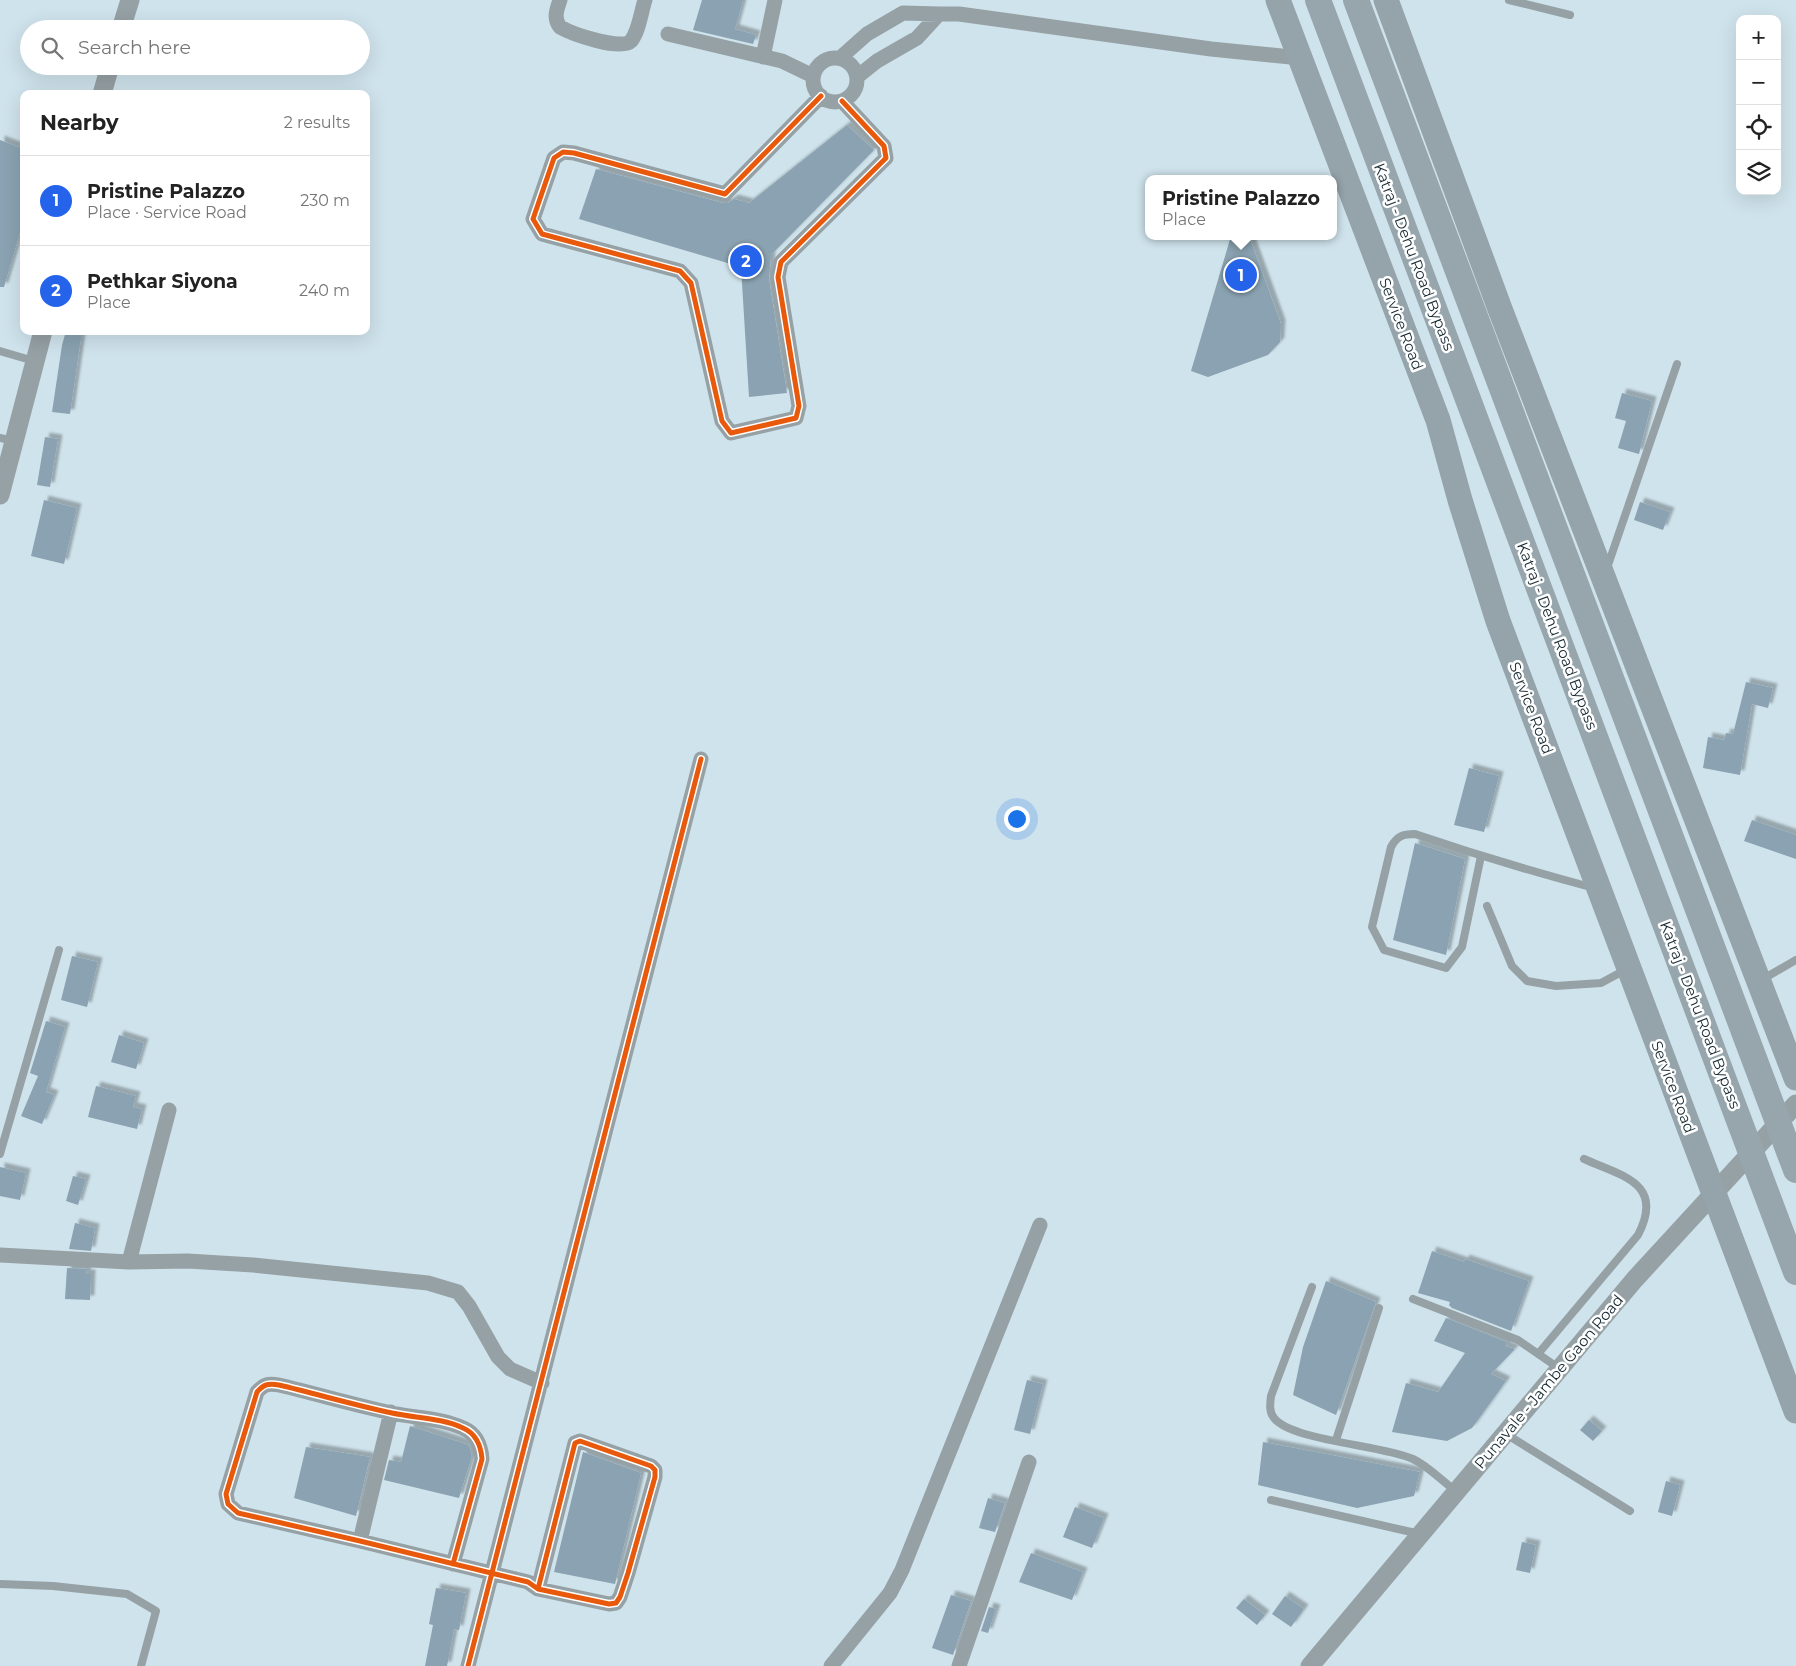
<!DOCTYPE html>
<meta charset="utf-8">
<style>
body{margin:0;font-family:Montserrat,sans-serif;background:#f2f2f2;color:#222}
.controls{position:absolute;right:15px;top:15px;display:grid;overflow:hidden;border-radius:10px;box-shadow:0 5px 20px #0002}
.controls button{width:45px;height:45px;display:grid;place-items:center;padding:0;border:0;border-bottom:1px solid #e0e0e0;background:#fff;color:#222;font:25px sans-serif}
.you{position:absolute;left:1016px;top:818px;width:18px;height:18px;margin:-12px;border:4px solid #fff;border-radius:50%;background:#1a73e8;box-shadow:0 0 0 8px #1a73e833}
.badge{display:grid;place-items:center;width:32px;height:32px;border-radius:50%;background:#2563eb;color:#fff;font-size:16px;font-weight:700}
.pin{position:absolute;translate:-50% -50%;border:2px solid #fff;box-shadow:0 1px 5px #0006}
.popup{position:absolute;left:1145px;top:175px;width:192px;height:65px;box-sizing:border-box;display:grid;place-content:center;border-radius:10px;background:#fff;filter:drop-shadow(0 1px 4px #0005);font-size:16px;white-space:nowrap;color:#767676}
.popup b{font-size:19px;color:#222}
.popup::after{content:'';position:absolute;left:50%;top:100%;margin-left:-10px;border:10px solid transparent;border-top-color:#fff}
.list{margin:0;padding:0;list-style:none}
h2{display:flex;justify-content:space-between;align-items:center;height:65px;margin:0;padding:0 20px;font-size:21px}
h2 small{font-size:16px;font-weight:400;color:#767676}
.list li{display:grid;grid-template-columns:32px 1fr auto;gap:15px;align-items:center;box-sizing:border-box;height:90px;padding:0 20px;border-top:1px solid #e0e0e0}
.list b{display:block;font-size:19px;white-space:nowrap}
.list p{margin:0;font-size:16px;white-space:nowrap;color:#767676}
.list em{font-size:16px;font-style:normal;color:#767676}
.icon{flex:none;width:28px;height:28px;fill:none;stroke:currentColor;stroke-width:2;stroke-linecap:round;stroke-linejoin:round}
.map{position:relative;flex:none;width:1796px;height:1666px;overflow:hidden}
.search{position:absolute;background:#fff;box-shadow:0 5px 20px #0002;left:20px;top:20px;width:350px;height:55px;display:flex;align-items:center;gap:12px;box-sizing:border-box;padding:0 18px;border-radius:28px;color:#767676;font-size:19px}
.panel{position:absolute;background:#fff;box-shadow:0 5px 20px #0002;left:20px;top:90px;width:350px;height:245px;border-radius:10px}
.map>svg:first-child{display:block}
.building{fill:#8aa2b1;filter:url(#shadow)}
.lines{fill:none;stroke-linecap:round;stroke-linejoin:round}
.service{stroke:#96a1a5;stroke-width:8}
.minor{stroke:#96a1a5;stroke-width:15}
.tertiary{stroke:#96a1a5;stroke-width:19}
.primary{stroke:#95a3aa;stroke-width:25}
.trunk{stroke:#97a6ad;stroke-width:26}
.cycleway-casing{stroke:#fff;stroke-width:8}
.cycleway{stroke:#e8590c;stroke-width:5}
.labels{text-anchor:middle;stroke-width:5;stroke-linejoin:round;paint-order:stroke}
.street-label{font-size:15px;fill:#152830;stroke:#fff}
</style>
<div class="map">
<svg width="1796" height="1666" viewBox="0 0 1796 1666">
<defs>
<filter id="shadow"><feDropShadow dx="4.5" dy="-4.5" stdDeviation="1" flood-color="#0004"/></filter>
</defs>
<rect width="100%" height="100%" fill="#cfe3ec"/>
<path class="building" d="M702 0H743L735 29 756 35 753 44 693 30Z
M847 125 874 150 771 255 769 279 787 393 749 397 741 267 579 219 596 169 723 203H728L734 199 749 203Z
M0 140 24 149V219L4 287H0Z
M1231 236H1249L1281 324 1280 342 1268 355 1208 377 1191 371Z
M66 331H82L70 414 52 412 62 345Z
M1622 393 1652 401 1639 454 1618 448 1626 421 1615 418Z
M45 437 58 439 50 487 37 485Z
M44 500 77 508 64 564 31 556Z
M1640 502 1670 512 1663 530 1634 520Z
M1746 682 1773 688 1768 708 1752 704 1740 775 1703 768 1708 737 1724 740 1726 733 1733 734Z
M1469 768 1499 776 1484 832 1454 825Z
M1752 820 1796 835V859L1744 841Z
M1415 843 1465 859 1446 955 1393 940Z
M72 956 98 962 87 1007 61 1000Z
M46 1021 65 1027 46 1092 54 1095 42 1124 21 1116 38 1076 30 1073Z
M119 1035 144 1043 136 1069 111 1062Z
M96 1086 136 1096 133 1107 142 1109 137 1129 88 1117Z
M0 1167 26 1173 20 1200 0 1196Z
M73 1176 86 1179 78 1205 66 1201Z
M75 1223 95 1228 91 1251 69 1249Z
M1432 1251 1464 1262 1465 1259 1529 1281 1511 1331 1452 1308 1449 1305 1450 1302 1418 1293Z
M67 1268 87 1269 86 1274H91L90 1300 65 1299Z
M1326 1281 1376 1302 1336 1415 1293 1395 1303 1347Z
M1446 1318 1507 1342 1506 1346 1515 1349 1491 1374 1506 1381 1472 1428 1447 1441 1392 1432 1406 1383 1438 1392 1465 1353 1434 1341Z
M1027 1380 1043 1384 1030 1434 1014 1430Z
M1589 1420 1602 1431 1593 1441 1580 1430Z
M410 1426 469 1445 472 1456 459 1498 384 1480 389 1460 401 1462Z
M1263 1442 1420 1472 1414 1496 1357 1508 1258 1485Z
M306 1447 370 1457 356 1516 294 1498Z
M583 1452 641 1473 615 1584 554 1572Z
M1666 1481 1680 1485 1672 1516 1658 1512Z
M988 1498 1005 1503 995 1532 979 1528Z
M1075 1507 1104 1518 1092 1548 1063 1537Z
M1522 1542 1536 1545 1530 1573 1516 1570Z
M1031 1553 1083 1572 1072 1600 1019 1582Z
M436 1588 466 1593 459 1630 454 1629 447 1666H425L433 1625 429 1624Z
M951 1595 971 1601 953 1655 932 1648Z
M1285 1596 1304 1609 1291 1627 1272 1614Z
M1244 1599 1265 1615 1257 1625 1236 1608Z
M989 1607 996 1609 988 1633 981 1631Z"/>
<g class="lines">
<path class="service" d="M1509 0 1570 15
M0 351 34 361
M0 438 14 441
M1607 568 1677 364
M1481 856 1462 947 1446 968 1384 950 1372 927 1391 847C1397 836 1403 834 1415 834 1474 854 1534 872 1594 888
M1487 906 1512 966 1527 981 1556 986 1601 983 1627 969
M1763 979 1796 960
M0 1154 59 950
M1312 1287 1271 1396C1270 1404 1269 1412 1274 1418 1292 1441 1382 1445 1413 1459 1428 1466 1442 1481 1456 1491
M1413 1299 1518 1340 1560 1369
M1538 1354 1638 1235C1665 1183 1622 1176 1584 1159
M1506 1434 1630 1511
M1336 1440 1379 1308
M1271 1500 1420 1534
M0 1584 53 1586 127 1594 156 1611 141 1666"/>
<path class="minor" d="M560 0C557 9 553 18 560 27 572 34 621 51 631 41 639 31 641 12 645 0
M939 14H959L1211 49 1301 58
M668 34 782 61 813 76
M763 57 775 0
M840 58 867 34 903 13 939 14 917 38 877 61 857 77
M813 80a22 22 0 1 1 44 0a22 22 0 1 1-44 0Z
M821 96 725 194 574 153 563 152 554 158 533 219 542 234 680 271 691 283 722 421 731 433 796 418 799 406 778 277 781 262 886 158 884 146 842 101
M0 1255 129 1262 188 1261 253 1265 428 1283 458 1292 469 1306 498 1357 510 1369 542 1383
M129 1262 169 1110
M360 1541 391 1412
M453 1564 482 1459C481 1446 477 1434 463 1428 442 1418 415 1418 392 1413 354 1405 317 1394 279 1385 269 1383 264 1384 257 1392L226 1494 228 1504 238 1513 360 1541 528 1582 538 1589 609 1604 616 1603 620 1597 628 1573 655 1477V1470L651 1466 580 1441 575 1443 538 1589
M468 1666 701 759
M831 1666 890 1593 902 1570 1040 1225
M959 1666 1029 1462"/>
<path class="tertiary" d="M121 29 130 0
M102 94 110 66
M0 495 43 331
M1310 1666 1635 1279 1796 1104"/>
<path class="primary" d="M1278 0 1438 420 1460 500 1498 621 1796 1411
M1386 0 1500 309 1796 1078"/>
<path class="trunk" d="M1318 0 1796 1272
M1356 0 1796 1170"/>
<defs>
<path id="cycleway" d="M821 96 725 194 574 153 563 152 554 158 533 219 542 234 680 271 691 283 722 421 731 433 796 418 799 406 778 277 781 262 886 158 884 146 842 101
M453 1564 482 1459C481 1446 477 1434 463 1428 442 1418 415 1418 392 1413 354 1405 317 1394 279 1385 269 1383 264 1384 257 1392L226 1494 228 1504 238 1513 360 1541 528 1582 538 1589 609 1604 616 1603 620 1597 628 1573 655 1477V1470L651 1466 580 1441 575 1443 538 1589
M468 1666 701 759"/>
</defs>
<use href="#cycleway" class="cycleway-casing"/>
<use href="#cycleway" class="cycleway"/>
</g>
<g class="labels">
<g class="street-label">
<text transform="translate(1414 257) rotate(69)" y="5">Katraj - Dehu Road Bypass</text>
<text transform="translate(1401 324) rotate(69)" y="5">Service Road</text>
<text transform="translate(1557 636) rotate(69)" y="5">Katraj - Dehu Road Bypass</text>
<text transform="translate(1531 708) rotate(69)" y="5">Service Road</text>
<text transform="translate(1700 1015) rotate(69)" y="5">Katraj - Dehu Road Bypass</text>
<text transform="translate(1673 1087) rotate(69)" y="5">Service Road</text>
<text transform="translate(1549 1382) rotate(-50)" y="5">Punavale - Jambe Gaon Road</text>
</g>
</g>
</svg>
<div class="controls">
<button>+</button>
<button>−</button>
<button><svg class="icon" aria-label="locate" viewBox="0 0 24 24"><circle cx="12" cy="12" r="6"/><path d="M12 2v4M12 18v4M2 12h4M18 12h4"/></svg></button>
<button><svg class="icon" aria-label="layers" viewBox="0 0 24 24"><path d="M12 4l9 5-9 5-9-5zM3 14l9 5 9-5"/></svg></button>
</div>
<div class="you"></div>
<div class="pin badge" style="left:1241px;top:275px">1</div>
<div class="popup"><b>Pristine Palazzo</b>Place</div>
<div class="pin badge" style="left:746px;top:261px">2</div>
<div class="search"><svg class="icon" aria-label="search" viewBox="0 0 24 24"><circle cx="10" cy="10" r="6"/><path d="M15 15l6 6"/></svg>Search here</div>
<section class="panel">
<h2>Nearby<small>2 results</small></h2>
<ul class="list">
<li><span class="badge">1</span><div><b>Pristine Palazzo</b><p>Place · Service Road</p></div><em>230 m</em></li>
<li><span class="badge">2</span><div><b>Pethkar Siyona</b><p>Place</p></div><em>240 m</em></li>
</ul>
</section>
</div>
